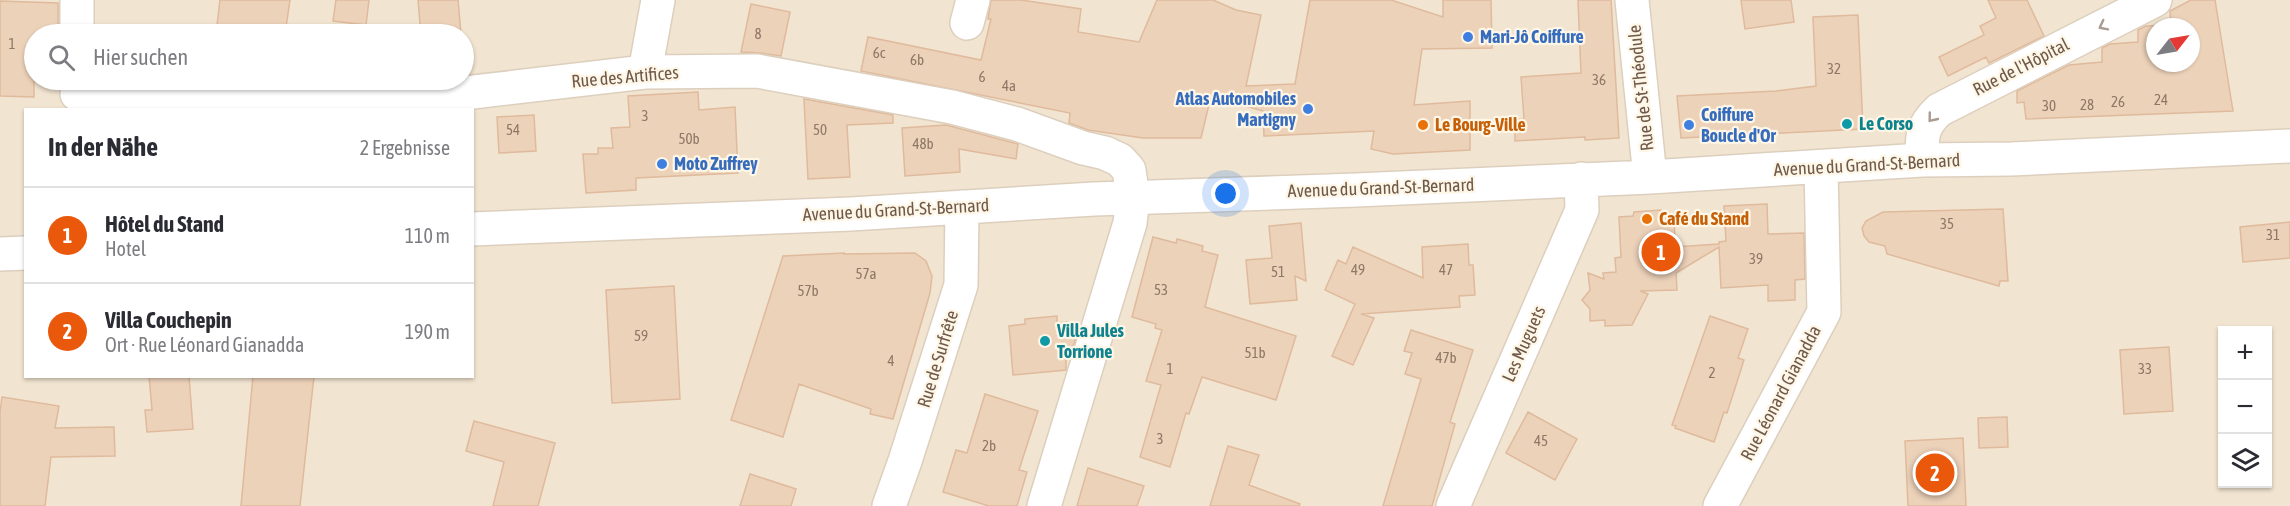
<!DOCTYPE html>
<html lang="de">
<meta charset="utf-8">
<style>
body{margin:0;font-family:"Asap Condensed",sans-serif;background:#f7f7f7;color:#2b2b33}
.controls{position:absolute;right:18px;bottom:18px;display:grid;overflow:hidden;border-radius:0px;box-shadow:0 2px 4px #0004}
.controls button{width:54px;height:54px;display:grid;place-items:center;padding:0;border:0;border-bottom:2px solid #e1e1e2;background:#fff;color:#2b2b33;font:30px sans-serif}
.compass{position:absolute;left:2146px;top:18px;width:54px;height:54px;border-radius:50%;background:#fff;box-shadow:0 2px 4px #0004;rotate:59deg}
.you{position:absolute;left:1226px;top:194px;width:21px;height:21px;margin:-15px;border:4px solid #fff;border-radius:50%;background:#1a73e8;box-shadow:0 0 0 9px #1a73e833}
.badge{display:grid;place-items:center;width:39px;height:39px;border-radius:50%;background:#ea580c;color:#fff;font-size:20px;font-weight:700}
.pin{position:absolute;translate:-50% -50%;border:3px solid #fff;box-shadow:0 2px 6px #0006}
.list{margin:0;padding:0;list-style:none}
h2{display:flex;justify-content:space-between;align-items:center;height:78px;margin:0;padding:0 24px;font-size:26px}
h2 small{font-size:20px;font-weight:400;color:#7c7c81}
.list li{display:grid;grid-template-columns:39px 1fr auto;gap:18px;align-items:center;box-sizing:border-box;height:96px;padding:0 24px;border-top:2px solid #e1e1e2}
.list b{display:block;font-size:22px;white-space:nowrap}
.list p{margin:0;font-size:20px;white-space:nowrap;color:#7c7c81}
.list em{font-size:20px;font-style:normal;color:#7c7c81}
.icon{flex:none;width:33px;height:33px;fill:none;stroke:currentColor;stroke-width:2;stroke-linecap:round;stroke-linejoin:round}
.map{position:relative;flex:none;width:2290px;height:506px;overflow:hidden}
.search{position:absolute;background:#fff;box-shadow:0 2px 4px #0004;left:24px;top:24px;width:450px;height:66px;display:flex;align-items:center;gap:15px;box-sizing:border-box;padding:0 21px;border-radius:33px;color:#7c7c81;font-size:22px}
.panel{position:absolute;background:#fff;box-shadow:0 2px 4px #0004;left:24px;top:108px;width:450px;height:270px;border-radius:0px}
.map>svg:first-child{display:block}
.residential{fill:#f1e4d0;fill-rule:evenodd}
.building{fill:#edd2ba;stroke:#dfba9c;stroke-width:1.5;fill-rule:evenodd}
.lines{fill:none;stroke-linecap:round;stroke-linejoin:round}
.minor-casing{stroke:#ddcfbe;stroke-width:36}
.minor{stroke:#fff;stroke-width:33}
.oneway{stroke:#a99b92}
.shop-dot{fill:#3f7fe0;stroke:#fef6e6;stroke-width:2}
.culture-dot{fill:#0f9aa8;stroke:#fef6e6;stroke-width:2}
.food-dot{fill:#e8710a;stroke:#fef6e6;stroke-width:2}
.labels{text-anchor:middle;stroke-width:4.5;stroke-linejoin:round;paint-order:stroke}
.number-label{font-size:15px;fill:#8e7766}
.shop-label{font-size:18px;font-weight:bold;fill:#366cbe;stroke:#fef6e6;text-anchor:start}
.street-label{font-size:18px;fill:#6f594a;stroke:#fef6e6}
.culture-label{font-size:18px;font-weight:bold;fill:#0d838f;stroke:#fef6e6;text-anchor:start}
.food-label{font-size:18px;font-weight:bold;fill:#c56008;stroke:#fef6e6;text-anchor:start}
</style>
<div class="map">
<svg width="2290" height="506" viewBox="0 0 2290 506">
<rect width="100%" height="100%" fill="#faf2e1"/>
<path class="residential" d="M0 0H2290V506H0ZM2155 27H2191V63H2155ZM34 34H464V80H34ZM26 110H472V376H26ZM2222 330H2268V484H2222Z"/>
<path class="building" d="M220 0H290L285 34H216Z
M336 0H369L366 25 333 21Z
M418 0H458L461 34H421Z
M991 0H1021L1081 9 1078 32 1139 42 1157 0H1213L1236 10 1261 15 1246 86 1295 84 1310 0H1391L1443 17V0H1491L1492 48 1422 49 1414 105 1470 101V150L1393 154 1371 149 1374 131 1264 136 1263 111 1211 96 1201 138H1143L1088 130 1069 123 1070 113 861 71 868 37 981 60 991 19H988Z
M1578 0H1611L1619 138 1585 140V137L1515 141V120L1524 119 1521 77 1581 73Z
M1741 0H1791L1794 22 1745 29Z
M1988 0H2027L2044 36 1989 63 1986 57 1948 76 1939 57 1984 35 1980 26 1996 18Z
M2191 0H2215L2233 111 2026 119 2024 102 2017 103V91L2069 65 2102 62V48L2110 44 2138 42V30L2146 26 2171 25 2170 11ZM2155 27H2191V63H2155Z
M0 1 58 3V33L34 34V97L0 96Z
M751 4 790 12 781 56 760 53 741 52Z
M1858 15 1863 129 1681 138 1677 96 1776 91 1816 86 1813 17Z
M698 92 699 110 735 107 738 173 636 178V190L586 193 583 154H598V148H613L611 128 630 127 628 96Z
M804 99 893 115V123L847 125 850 177 808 179Z
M534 115 536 151 499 153 497 117Z
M946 125 1018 144 1016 159 959 149 960 172 905 176 902 128Z
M1767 204 1768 234 1804 233 1805 279 1795 280V300L1768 301V285L1721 288 1719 247 1676 273 1677 290 1640 291 1648 294 1632 325 1605 326V320L1590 321V309L1582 300 1590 290 1588 273 1604 279 1603 273 1616 272 1615 258 1621 257 1619 217 1633 216 1634 212 1661 210 1662 214H1674L1675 247 1719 244V242L1726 241 1724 206Z
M2003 209 2008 281H2000L1999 286 1887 254 1885 246 1869 242 1864 236 1862 228 1866 221 1883 212Z
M2290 222V258L2243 262 2240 227Z
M1301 223 1306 281 1295 276 1297 300 1250 304 1246 260 1272 258 1269 226Z
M1153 237 1176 243 1177 239 1203 246 1202 251 1218 255 1205 307 1296 336 1276 400 1202 377 1189 414 1186 413 1170 467 1140 457 1161 385 1146 381 1162 330 1155 328 1156 324 1132 317Z
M1468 244 1469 265H1473L1475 295 1459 296 1460 307 1361 314 1374 318 1353 365 1332 356 1355 304 1325 290 1338 260 1346 264 1353 247 1423 278 1422 247Z
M844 253V254L915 253 926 261 932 276 930 293 893 419 870 414 871 409 799 384 783 437 731 420 783 256Z
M674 286 680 399 612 403 606 290Z
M1057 316V323L1067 322V329H1078L1071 354H1066V370L1013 375 1009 326 1025 324V319Z
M1710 316 1748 329 1738 358 1744 360 1727 413 1724 412 1714 442 1675 428 1676 426 1672 425Z
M1411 330 1473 350 1450 422 1455 424 1432 506H1383L1421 379 1405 374 1412 353 1404 351Z
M2169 347 2173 411 2124 414 2120 350Z
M149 376H189L193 429 147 432 145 410H152Z
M253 376H314L300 506H241Z
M985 394 1038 411 1019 470 1027 472 1017 506H989L943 492 956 450 967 453Z
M2 397 59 406 55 428 114 427 115 456 51 457 45 506H0V412Z
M1528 412 1577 439 1555 480 1506 453Z
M2007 417 2008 447 1979 448 1978 418Z
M474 421 555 443 538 506H493L504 462 466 451Z
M1963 438 1966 506H1908L1905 441Z
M1228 446 1259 455 1249 485 1300 504 1299 506H1210Z
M1088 468 1144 486 1137 506H1077Z
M750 474 796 489 791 506H740Z"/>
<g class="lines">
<defs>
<path id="minor" d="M77 0V34
M1632 0 1650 177
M967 23 973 0
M645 72 658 0
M77 94 422 98 645 72 757 71 952 107 1017 124 1083 148 1105 153 1120 160 1129 170 1133 198 1130 223 1044 506
M1922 160C1922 136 1921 127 1939 110L2155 0
M472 229 851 214 1094 199 1356 190 1650 177 1922 160 2011 159 2290 146
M0 254 26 253
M889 506 905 461 961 285 962 207
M1453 506 1582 210 1581 179
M1720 506 1824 312 1821 167"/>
</defs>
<use href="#minor" class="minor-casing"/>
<use href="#minor" class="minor"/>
</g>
<defs><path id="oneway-chevron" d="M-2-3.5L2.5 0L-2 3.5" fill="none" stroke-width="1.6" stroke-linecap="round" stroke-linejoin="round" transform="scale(1.5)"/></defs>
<g class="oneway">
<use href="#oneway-chevron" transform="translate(2103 26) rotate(153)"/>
<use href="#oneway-chevron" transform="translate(1932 118) rotate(129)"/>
</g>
<g class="shop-dot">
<circle cx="1468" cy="37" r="6"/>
<circle cx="1308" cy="109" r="6"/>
<circle cx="1689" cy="125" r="6"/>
<circle cx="662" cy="164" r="6"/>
</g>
<g class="culture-dot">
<circle cx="1847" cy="124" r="6"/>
<circle cx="1045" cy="341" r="6"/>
</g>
<g class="food-dot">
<circle cx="1423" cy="125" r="6"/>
<circle cx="1647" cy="219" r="6"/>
</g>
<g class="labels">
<g class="number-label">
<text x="758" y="39">8</text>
<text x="12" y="49">1</text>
<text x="879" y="58">6c</text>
<text x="917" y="65">6b</text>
<text x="1834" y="74">32</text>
<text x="982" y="82">6</text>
<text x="1599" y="85">36</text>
<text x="1009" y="91">4a</text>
<text x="2161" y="105">24</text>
<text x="2118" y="107">26</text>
<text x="2087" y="110">28</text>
<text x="2049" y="111">30</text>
<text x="645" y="121">3</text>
<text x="513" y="135">54</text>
<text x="820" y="135">50</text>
<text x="689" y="144">50b</text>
<text x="923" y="149">48b</text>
<text x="1947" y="229">35</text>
<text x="2273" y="240">31</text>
<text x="1756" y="264">39</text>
<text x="1358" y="275">49</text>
<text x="1446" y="275">47</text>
<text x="1278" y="277">51</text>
<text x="866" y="279">57a</text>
<text x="1161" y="295">53</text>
<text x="808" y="296">57b</text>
<text x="641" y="341">59</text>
<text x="1255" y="358">51b</text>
<text x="1446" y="363">47b</text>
<text x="891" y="366">4</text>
<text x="1170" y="374">1</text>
<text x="2145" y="374">33</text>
<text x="1712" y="378">2</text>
<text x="1160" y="444">3</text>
<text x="1541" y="446">45</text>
<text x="989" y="451">2b</text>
</g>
<g class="shop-label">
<text x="1480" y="43">Mari-Jô Coiffure</text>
<text x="1296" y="105" text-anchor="end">Atlas Automobiles<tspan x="1296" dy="21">Martigny</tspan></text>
<text x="1701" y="121">Coiffure<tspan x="1701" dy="21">Boucle d'Or</tspan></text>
<text x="674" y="170">Moto Zuffrey</text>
</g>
<g class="street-label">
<text transform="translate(2021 67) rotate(-27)" y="6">Rue de l'Hôpital</text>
<text transform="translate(625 77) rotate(-5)" y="6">Rue des Artifices</text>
<text transform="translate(1641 88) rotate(-96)" y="6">Rue de St-Théodule</text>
<text transform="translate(1867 165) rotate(-3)" y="6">Avenue du Grand-St-Bernard</text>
<text transform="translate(1381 188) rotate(-2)" y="6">Avenue du Grand-St-Bernard</text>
<text transform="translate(896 210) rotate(-3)" y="6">Avenue du Grand-St-Bernard</text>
<text transform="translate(1524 344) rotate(-66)" y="6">Les Muguets</text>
<text transform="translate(938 359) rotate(-73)" y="6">Rue de Surfrête</text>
<text transform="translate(1781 393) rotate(-62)" y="6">Rue Léonard Gianadda</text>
</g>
<g class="culture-label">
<text x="1859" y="130">Le Corso</text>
<text x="1057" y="337">Villa Jules<tspan x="1057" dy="21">Torrione</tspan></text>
</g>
<g class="food-label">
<text x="1435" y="131">Le Bourg-Ville</text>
<text x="1659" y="225">Café du Stand</text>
</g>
</g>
</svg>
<div class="controls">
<button>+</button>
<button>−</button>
<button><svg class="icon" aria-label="layers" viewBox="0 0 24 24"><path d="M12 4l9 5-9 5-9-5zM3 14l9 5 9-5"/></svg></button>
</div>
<svg class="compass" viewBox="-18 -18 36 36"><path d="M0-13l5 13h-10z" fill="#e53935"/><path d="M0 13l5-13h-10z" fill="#7c7c81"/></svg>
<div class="you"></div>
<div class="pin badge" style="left:1661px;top:252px">1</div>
<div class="pin badge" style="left:1935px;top:473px">2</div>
<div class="search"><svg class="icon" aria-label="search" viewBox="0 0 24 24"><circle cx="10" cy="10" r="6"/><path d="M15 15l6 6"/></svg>Hier suchen</div>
<section class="panel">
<h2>In der Nähe<small>2 Ergebnisse</small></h2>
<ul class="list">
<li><span class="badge">1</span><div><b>Hôtel du Stand</b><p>Hotel</p></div><em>110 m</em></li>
<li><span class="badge">2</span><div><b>Villa Couchepin</b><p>Ort · Rue Léonard Gianadda</p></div><em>190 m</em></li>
</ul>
</section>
</div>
